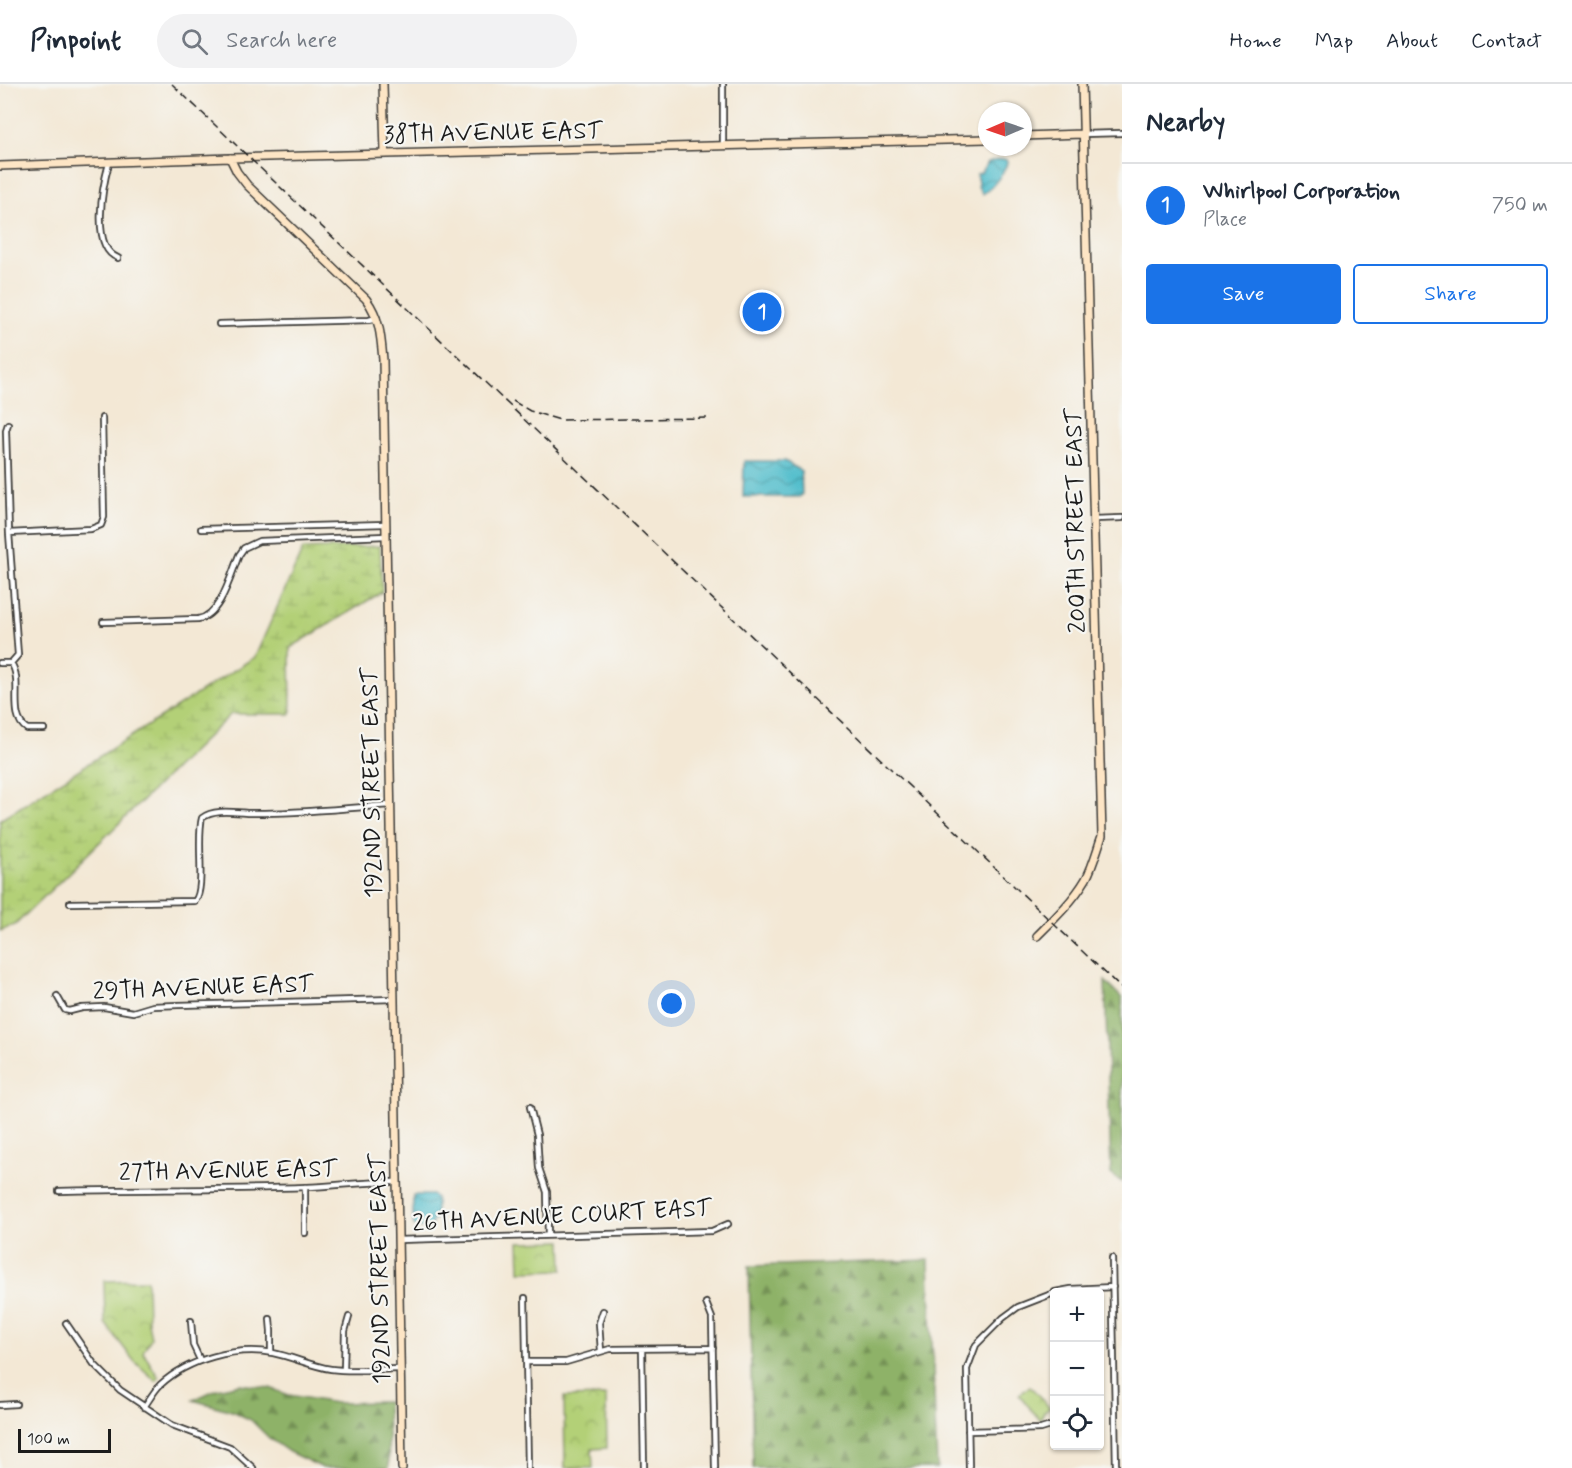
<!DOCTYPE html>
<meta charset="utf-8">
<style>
body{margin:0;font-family:Mynerve,sans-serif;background:#f2f2f3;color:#1f2937}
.controls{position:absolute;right:18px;bottom:18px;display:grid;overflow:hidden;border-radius:6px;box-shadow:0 2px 4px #0004}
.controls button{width:54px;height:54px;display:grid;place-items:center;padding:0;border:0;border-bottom:2px solid #e0e1e3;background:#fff;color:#1f2937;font:30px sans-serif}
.compass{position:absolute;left:978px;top:18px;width:54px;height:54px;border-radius:50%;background:#fff;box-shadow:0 2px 4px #0004;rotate:268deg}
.scale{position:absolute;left:18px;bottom:15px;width:93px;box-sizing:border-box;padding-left:6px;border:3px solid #1c1c1c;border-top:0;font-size:16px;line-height:21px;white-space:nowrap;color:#1c1c1c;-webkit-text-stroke:4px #f6f6f2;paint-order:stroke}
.you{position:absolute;left:672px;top:920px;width:21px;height:21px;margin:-15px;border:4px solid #fff;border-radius:50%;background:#1a73e8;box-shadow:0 0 0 9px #1a73e833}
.badge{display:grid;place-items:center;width:39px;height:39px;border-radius:50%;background:#1a73e8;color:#fff;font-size:20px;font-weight:700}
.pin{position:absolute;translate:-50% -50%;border:3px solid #fff;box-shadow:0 2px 6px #0006}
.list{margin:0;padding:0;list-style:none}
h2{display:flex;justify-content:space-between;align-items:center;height:78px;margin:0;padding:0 24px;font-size:26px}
h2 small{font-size:20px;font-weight:400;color:#747a83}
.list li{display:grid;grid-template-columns:39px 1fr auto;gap:18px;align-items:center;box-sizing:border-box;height:84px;padding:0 24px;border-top:2px solid #e0e1e3}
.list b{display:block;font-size:22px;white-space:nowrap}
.list p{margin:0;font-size:20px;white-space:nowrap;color:#747a83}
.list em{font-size:20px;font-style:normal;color:#747a83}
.actions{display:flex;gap:12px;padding:18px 24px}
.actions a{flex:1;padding:14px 0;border:2px solid #1a73e8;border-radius:6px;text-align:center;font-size:21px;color:#1a73e8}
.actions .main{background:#1a73e8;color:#fff}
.icon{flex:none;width:33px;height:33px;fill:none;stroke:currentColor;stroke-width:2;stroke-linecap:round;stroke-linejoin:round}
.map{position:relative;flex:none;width:1122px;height:1384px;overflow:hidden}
header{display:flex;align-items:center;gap:36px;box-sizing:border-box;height:84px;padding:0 30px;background:#fff;border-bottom:2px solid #e0e1e3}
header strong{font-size:28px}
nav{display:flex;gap:33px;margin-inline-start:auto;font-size:21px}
.search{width:420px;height:54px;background:#f2f2f3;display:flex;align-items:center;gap:15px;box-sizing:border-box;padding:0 21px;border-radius:33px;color:#747a83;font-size:22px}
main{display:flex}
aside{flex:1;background:#fff}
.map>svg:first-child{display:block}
.forest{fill:url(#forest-firs);stroke:#556742;stroke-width:1.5}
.wetland{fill:url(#wetland-marsh);stroke:#68764a;stroke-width:1.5}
.park{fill:url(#park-crowns);stroke:#68764a;stroke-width:1.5}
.water{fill:url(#water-waves);stroke:#376d74;stroke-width:1.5}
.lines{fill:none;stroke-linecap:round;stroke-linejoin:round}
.street-casing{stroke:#3c3b38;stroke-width:8}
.secondary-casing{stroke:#3c3b38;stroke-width:10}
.street{stroke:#fff;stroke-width:4.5}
.secondary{stroke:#fde5c5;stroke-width:7}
.rail{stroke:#1c1c1c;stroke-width:1.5;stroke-dasharray:9 4.5;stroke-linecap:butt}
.labels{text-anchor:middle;stroke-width:4.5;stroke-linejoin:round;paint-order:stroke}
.street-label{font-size:24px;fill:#1c1c1c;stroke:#f6f6f2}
</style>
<header>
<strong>Pinpoint</strong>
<div class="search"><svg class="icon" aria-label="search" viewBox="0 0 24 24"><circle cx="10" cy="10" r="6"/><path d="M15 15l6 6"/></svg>Search here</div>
<nav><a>Home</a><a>Map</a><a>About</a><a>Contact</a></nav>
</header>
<main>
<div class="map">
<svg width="1122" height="1384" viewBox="0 0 1122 1384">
<defs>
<pattern id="forest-firs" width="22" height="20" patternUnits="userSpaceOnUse" patternTransform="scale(1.5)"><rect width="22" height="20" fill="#8eb268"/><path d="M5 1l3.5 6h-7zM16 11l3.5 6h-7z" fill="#739055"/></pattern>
<pattern id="wetland-marsh" width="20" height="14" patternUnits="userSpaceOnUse" patternTransform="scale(1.5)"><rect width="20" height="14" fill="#b3d077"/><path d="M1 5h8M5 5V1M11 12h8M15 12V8" fill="none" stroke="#99b266"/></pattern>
<pattern id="park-crowns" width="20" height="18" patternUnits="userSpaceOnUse" patternTransform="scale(1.5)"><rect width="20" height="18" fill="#b3d077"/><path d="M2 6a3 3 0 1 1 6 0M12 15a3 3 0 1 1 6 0" fill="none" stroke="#99b266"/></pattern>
<pattern id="water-waves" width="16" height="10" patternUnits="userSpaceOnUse" patternTransform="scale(1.5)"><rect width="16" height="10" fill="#52becc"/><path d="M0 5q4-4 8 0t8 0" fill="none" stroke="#439aa5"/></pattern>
</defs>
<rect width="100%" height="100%" fill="#f6f6f2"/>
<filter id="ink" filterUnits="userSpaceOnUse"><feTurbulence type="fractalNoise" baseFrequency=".0167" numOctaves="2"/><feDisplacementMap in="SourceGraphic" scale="12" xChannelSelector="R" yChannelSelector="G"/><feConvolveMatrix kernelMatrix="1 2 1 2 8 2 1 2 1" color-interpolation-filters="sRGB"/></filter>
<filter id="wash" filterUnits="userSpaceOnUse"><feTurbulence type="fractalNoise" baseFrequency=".008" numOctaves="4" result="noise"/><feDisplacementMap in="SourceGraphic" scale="24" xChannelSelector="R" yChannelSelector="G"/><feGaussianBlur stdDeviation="1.35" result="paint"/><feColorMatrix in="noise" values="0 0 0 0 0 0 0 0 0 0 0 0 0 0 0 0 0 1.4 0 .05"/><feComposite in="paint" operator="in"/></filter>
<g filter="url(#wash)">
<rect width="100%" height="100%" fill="#f3e8d5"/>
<path class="forest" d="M1105 897 1122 914V1098L1111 1090Z
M929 1176 937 1384H753L749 1182Z
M240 1300 270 1304 289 1311 335 1319 387 1318 389 1384H323L289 1368 269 1354 251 1336 232 1327 193 1316 217 1305Z"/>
<path class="wetland" d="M380 462 382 508 290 564 291 630H231L15 841 0 847V736L255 573 303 465Z"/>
<path class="park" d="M562 1157 563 1186 520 1187 519 1158Z
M147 1196 148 1238 151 1254 143 1268 159 1294 156 1297 134 1277 105 1239 104 1197Z
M1030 1302 1050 1324 1044 1328 1040 1336 1019 1311Z
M606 1312 607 1364 592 1365 593 1384H565L564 1313Z"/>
<path class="water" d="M1003 75 1007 76C1008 85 991 106 982 110L978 102 977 90 981 89 988 78Z
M744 377H785L801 387 802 411 799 413H743Z
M413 1111H432L436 1114V1134L432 1137 431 1143H415L413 1138Z"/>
</g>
<g filter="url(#ink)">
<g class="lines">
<defs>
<path id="street" d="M723 0V62
M1082 50 1122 49
M109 79C103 101 90 164 118 174
M219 240 369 236 377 234
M8 340 6 346 9 449 18 571 11 579
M1094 435 1122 434
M201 445 386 440
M9 449 91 445 101 441 104 433 102 334
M103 538 198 535C221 532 231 490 239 471L244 464 259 457 386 452
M0 579H11
M11 579C24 597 7 632 27 645H44
M70 819 195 817C206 804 196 755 202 734 213 725 233 728 247 729 295 730 343 724 391 721
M57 912 65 926 70 927 82 924 104 923 133 928 153 922 178 921 394 915
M530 1023 537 1051 539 1084 547 1108 548 1151
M59 1107C141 1105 224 1106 306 1103 337 1102 366 1097 397 1098
M305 1149V1103
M398 1156 712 1147 728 1140
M1112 1174 1116 1384
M1055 1208 1071 1205 1113 1203
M525 1214 528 1384
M706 1219 712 1234 715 1384
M270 1235 271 1247V1268
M191 1237 193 1261 200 1276
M66 1239 94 1280 120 1306 172 1341 230 1363 253 1384
M642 1265 644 1384
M601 1267 599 1239 603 1227
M526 1278H566L610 1265 713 1264
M344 1286 345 1247 349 1233
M0 1321 16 1320
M144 1323C149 1316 154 1307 160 1301 188 1275 236 1262 273 1269 293 1273 311 1282 331 1285 353 1288 378 1285 400 1285
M968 1347 1041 1345 1054 1341
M969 1384 967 1285 976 1261 1003 1234 1018 1223 1054 1209"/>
<path id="secondary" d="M383 0 385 70
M1023 52 1082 50
M230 74 237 88 247 101 366 215C380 234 381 253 383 276L402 1384
M0 82 230 74 987 55
M1037 852C1054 835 1073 817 1086 795 1093 782 1097 766 1102 752L1082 0"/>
</defs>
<use href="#street" class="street-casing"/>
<use href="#secondary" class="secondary-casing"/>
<use href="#street" class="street"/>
<use href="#secondary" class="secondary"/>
<path class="rail" d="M172 0 1122 905
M513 317 530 327 560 336 709 334"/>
</g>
</g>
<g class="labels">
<g class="street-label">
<text transform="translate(493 48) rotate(-1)" y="8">38TH AVENUE EAST</text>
<text transform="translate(1075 437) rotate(-91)" y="8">200TH STREET EAST</text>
<text transform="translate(371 699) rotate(-91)" y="8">192ND STREET EAST</text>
<text transform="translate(203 903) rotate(-2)" y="8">29TH AVENUE EAST</text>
<text transform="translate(228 1086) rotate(-1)" y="8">27TH AVENUE EAST</text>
<text transform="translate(562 1131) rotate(-3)" y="8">26TH AVENUE COURT EAST</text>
<text transform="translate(379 1185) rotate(-91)" y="8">192ND STREET EAST</text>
</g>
</g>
</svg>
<div class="controls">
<button>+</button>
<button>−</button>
<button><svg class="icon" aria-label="locate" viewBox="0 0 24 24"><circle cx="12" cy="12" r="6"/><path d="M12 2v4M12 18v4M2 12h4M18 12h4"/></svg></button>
</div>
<svg class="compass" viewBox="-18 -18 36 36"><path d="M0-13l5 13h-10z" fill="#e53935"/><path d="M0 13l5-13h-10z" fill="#747a83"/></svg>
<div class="scale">100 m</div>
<div class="you"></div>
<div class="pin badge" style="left:762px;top:228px">1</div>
</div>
<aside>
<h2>Nearby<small></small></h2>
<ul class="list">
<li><span class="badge">1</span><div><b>Whirlpool Corporation</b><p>Place</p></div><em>750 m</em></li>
</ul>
<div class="actions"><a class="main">Save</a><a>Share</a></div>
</aside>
</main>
